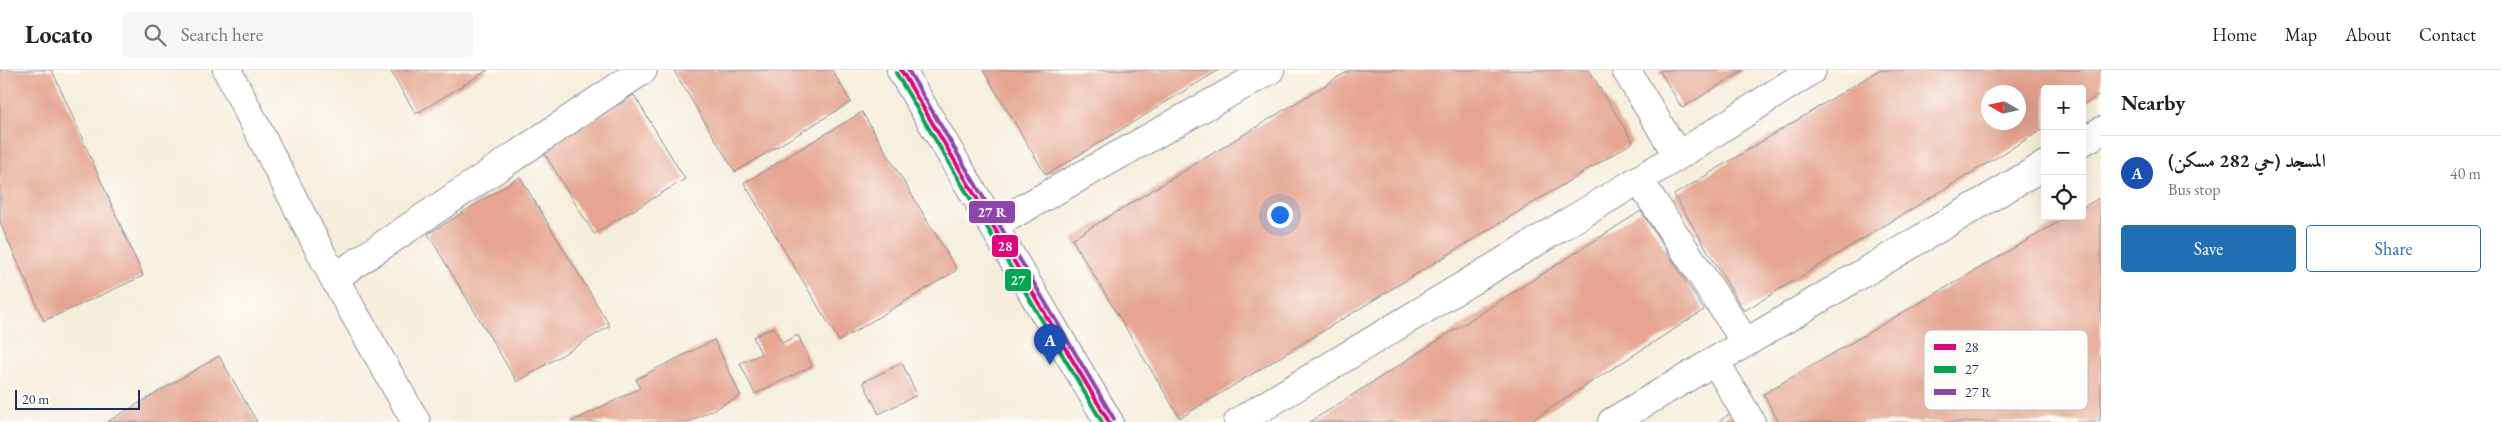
<!DOCTYPE html>
<meta charset="utf-8">
<style>
body{margin:0;font-family:"EB Garamond",Amiri,serif;background:#f6f6f6;color:#222}
.controls{position:absolute;right:15px;top:15px;display:grid;overflow:hidden;border-radius:5px;box-shadow:0 5px 20px #0002}
.controls button{width:45px;height:45px;display:grid;place-items:center;padding:0;border:0;border-bottom:1px solid #e0e0e0;background:#fff;color:#222;font:25px sans-serif}
.compass{position:absolute;left:1981px;top:15px;width:45px;height:45px;border-radius:50%;background:#fff;box-shadow:0 5px 20px #0002;rotate:279deg}
.scale{position:absolute;left:15px;bottom:12px;width:125px;box-sizing:border-box;padding-left:5px;border:2px solid #1b2f5e;border-top:0;font-size:14px;line-height:18px;white-space:nowrap;color:#1b2f5e;-webkit-text-stroke:4px #fdfcf7;paint-order:stroke}
.you{position:absolute;left:1279px;top:144px;width:18px;height:18px;margin:-12px;border:4px solid #fff;border-radius:50%;background:#1a73e8;box-shadow:0 0 0 8px #1a73e833}
.badge{display:grid;place-items:center;width:32px;height:32px;border-radius:50%;background:#1f6fb2;color:#fff;font-size:16px;font-weight:700}
.pin{position:absolute;translate:-50% -41px;filter:drop-shadow(0 1px 2px #0008)}
.pin::after{content:'';position:absolute;top:26px;width:18px;height:15px;background:inherit;clip-path:polygon(0 0,100% 0,50% 100%)}
.list{margin:0;padding:0;list-style:none}
h2{display:flex;justify-content:space-between;align-items:center;height:65px;margin:0;padding:0 20px;font-size:21px}
h2 small{font-size:16px;font-weight:400;color:#767676}
.list li{display:grid;grid-template-columns:32px 1fr auto;gap:15px;align-items:center;box-sizing:border-box;height:75px;padding:0 20px;border-top:1px solid #e0e0e0}
.list b{display:block;font-size:19px;white-space:nowrap}
.list p{margin:0;font-size:16px;white-space:nowrap;color:#767676}
.list em{font-size:16px;font-style:normal;color:#767676}
.actions{display:flex;gap:10px;padding:15px 20px}
.actions a{flex:1;padding:11px 0;border:1px solid #1f6fb2;border-radius:5px;text-align:center;font-size:18px;color:#1f6fb2}
.actions .main{background:#1f6fb2;color:#fff}
.icon{flex:none;width:28px;height:28px;fill:none;stroke:currentColor;stroke-width:2;stroke-linecap:round;stroke-linejoin:round}
.map{position:relative;flex:none;width:2101px;height:352px;overflow:hidden}
header{display:flex;align-items:center;gap:30px;box-sizing:border-box;height:70px;padding:0 25px;background:#fff;border-bottom:1px solid #e0e0e0}
header strong{font-size:24px}
nav{display:flex;gap:28px;margin-inline-start:auto;font-size:18px}
.search{width:350px;height:45px;background:#f6f6f6;display:flex;align-items:center;gap:12px;box-sizing:border-box;padding:0 18px;border-radius:5px;color:#767676;font-size:19px}
main{display:flex}
aside{flex:1;background:#fff}
.map>svg:first-child{display:block}
.building{fill:#e5a590;fill-rule:evenodd}
.lines{fill:none;stroke-linecap:round;stroke-linejoin:round}
.minor-casing{stroke:#888e9c;stroke-width:30}
.minor{stroke:#fff;stroke-width:28}
.bus-1-casing{stroke:#fdfcf7;stroke-width:8}
.bus-2-casing{stroke:#fdfcf7;stroke-width:8}
.bus-3-casing{stroke:#fdfcf7;stroke-width:8}
.bus-1{stroke:#e5007d;stroke-width:4}
.bus-2{stroke:#00a651;stroke-width:4}
.bus-3{stroke:#8e44ad;stroke-width:4}
.key{fill:#fdfcf7;stroke:#b9bec9;stroke-width:1}
.key-label{font-size:14px;fill:#1b2f5e}
.line-badge{stroke:#fdfcf7;stroke-width:2}
.badge-label{font-size:14px;text-anchor:middle;font-weight:bold;fill:#fff}
</style>
<header>
<strong>Locato</strong>
<div class="search"><svg class="icon" aria-label="search" viewBox="0 0 24 24"><circle cx="10" cy="10" r="6"/><path d="M15 15l6 6"/></svg>Search here</div>
<nav><a>Home</a><a>Map</a><a>About</a><a>Contact</a></nav>
</header>
<main>
<div class="map">
<svg width="2101" height="352" viewBox="0 0 2101 352">
<rect width="100%" height="100%" fill="#fdfcf7"/>
<filter id="ink" filterUnits="userSpaceOnUse"><feTurbulence type="fractalNoise" baseFrequency=".02" numOctaves="2"/><feDisplacementMap in="SourceGraphic" scale="10" xChannelSelector="R" yChannelSelector="G"/><feConvolveMatrix kernelMatrix="1 2 1 2 8 2 1 2 1" color-interpolation-filters="sRGB"/></filter>
<filter id="wash" filterUnits="userSpaceOnUse"><feTurbulence type="fractalNoise" baseFrequency=".0096" numOctaves="4" result="noise"/><feDisplacementMap in="SourceGraphic" scale="20" xChannelSelector="R" yChannelSelector="G"/><feGaussianBlur stdDeviation="1.12" result="paint"/><feColorMatrix in="noise" values="0 0 0 0 0 0 0 0 0 0 0 0 0 0 0 0 0 1.4 0 .05"/><feComposite in="paint" operator="in"/></filter>
<g filter="url(#wash)">
<rect width="100%" height="100%" fill="#f5eeda"/>
<g id="blocks">
<path class="building" d="M0 0H52L143 206 44 251 0 153Z
M390 0H488L416 44Z
M677 0H832L851 32 735 102 674 1Z
M983 0H1219L1046 105Z
M1350 0H1589L1633 72 1180 348 1072 169Z
M1659 0H1744L1682 38Z
M1879 0H2101V24L2082 35V19H2045V58L1744 241 1674 125ZM1988 22H2018V52H1988Z
M634 25 685 109 594 164 543 81Z
M862 42 957 200 839 271 744 113Z
M520 107 610 256 517 312 428 164Z
M2101 127V349L2096 352H1779L1763 324 2069 146H2082V138Z
M1641 141 1704 240 1529 352H1310Z
M774 257 782 273 798 265 812 296 755 324 740 293 761 284 753 267Z
M714 270 741 326 688 352H571L640 318 636 309Z
M219 286 257 352H107Z
M902 293 917 325 879 344 863 312Z
M1730 344 1735 352H1718Z"/>
</g>
</g>
<g filter="url(#ink)">
<use href="#blocks" fill-opacity="0" stroke="#888e9c" stroke-width="1"/>
<g class="lines">
<defs>
<path id="minor" d="M227 0 334 208 416 352
M901 0 1109 352
M1626 0 1678 86
M2082 72 2101 61
M1639 110 1746 273
M994 155 1270 0
M334 208 643 0
M1715 291 1751 352
M1238 352 1678 86 1812 0
M1612 352 2045 95"/>
</defs>
<use href="#minor" class="minor-casing"/>
<use href="#minor" class="minor"/>
<defs>
<path id="bus-1" d="M901 0 1109 352"/>
<path id="bus-2" d="M896 3 1102 352"/>
<path id="bus-3" d="M908 0 1114 349"/>
</defs>
<use href="#bus-1" class="bus-1-casing"/>
<use href="#bus-2" class="bus-2-casing"/>
<use href="#bus-3" class="bus-3-casing"/>
<use href="#bus-1" class="bus-1"/>
<use href="#bus-2" class="bus-2"/>
<use href="#bus-3" class="bus-3"/>
</g>
</g>
<rect x="1924" y="260" width="164" height="80" rx="8" class="key"/>
<rect x="1934" y="274" width="22" height="6" fill="#e5007d"/>
<rect x="1934" y="296" width="22" height="7" fill="#00a651"/>
<rect x="1934" y="319" width="22" height="6" fill="#8e44ad"/>
<g class="key-label">
<text x="1965" y="282">28</text>
<text x="1965" y="304">27</text>
<text x="1965" y="327">27 R</text>
</g>
<g class="line-badge">
<rect x="968" y="130" width="48" height="24" rx="5" fill="#8e44ad"/>
<rect x="991" y="164" width="28" height="24" rx="5" fill="#e5007d"/>
<rect x="1004" y="198" width="28" height="24" rx="5" fill="#00a651"/>
</g>
<g class="badge-label">
<text x="992" y="147">27 R</text>
<text x="1005" y="181">28</text>
<text x="1018" y="215">27</text>
</g>
</svg>
<div class="controls">
<button>+</button>
<button>−</button>
<button><svg class="icon" aria-label="locate" viewBox="0 0 24 24"><circle cx="12" cy="12" r="6"/><path d="M12 2v4M12 18v4M2 12h4M18 12h4"/></svg></button>
</div>
<svg class="compass" viewBox="-18 -18 36 36"><path d="M0-13l5 13h-10z" fill="#e53935"/><path d="M0 13l5-13h-10z" fill="#767676"/></svg>
<div class="scale">20 m</div>
<div class="you"></div>
<div class="pin badge" style="left:1050px;top:295px;background:#1a4fb4">A</div>
</div>
<aside>
<h2>Nearby<small></small></h2>
<ul class="list">
<li><span class="badge" style="background:#1a4fb4">A</span><div><b>المسجد (حي 282 مسكن)</b><p>Bus stop</p></div><em>40 m</em></li>
</ul>
<div class="actions"><a class="main">Save</a><a>Share</a></div>
</aside>
</main>
